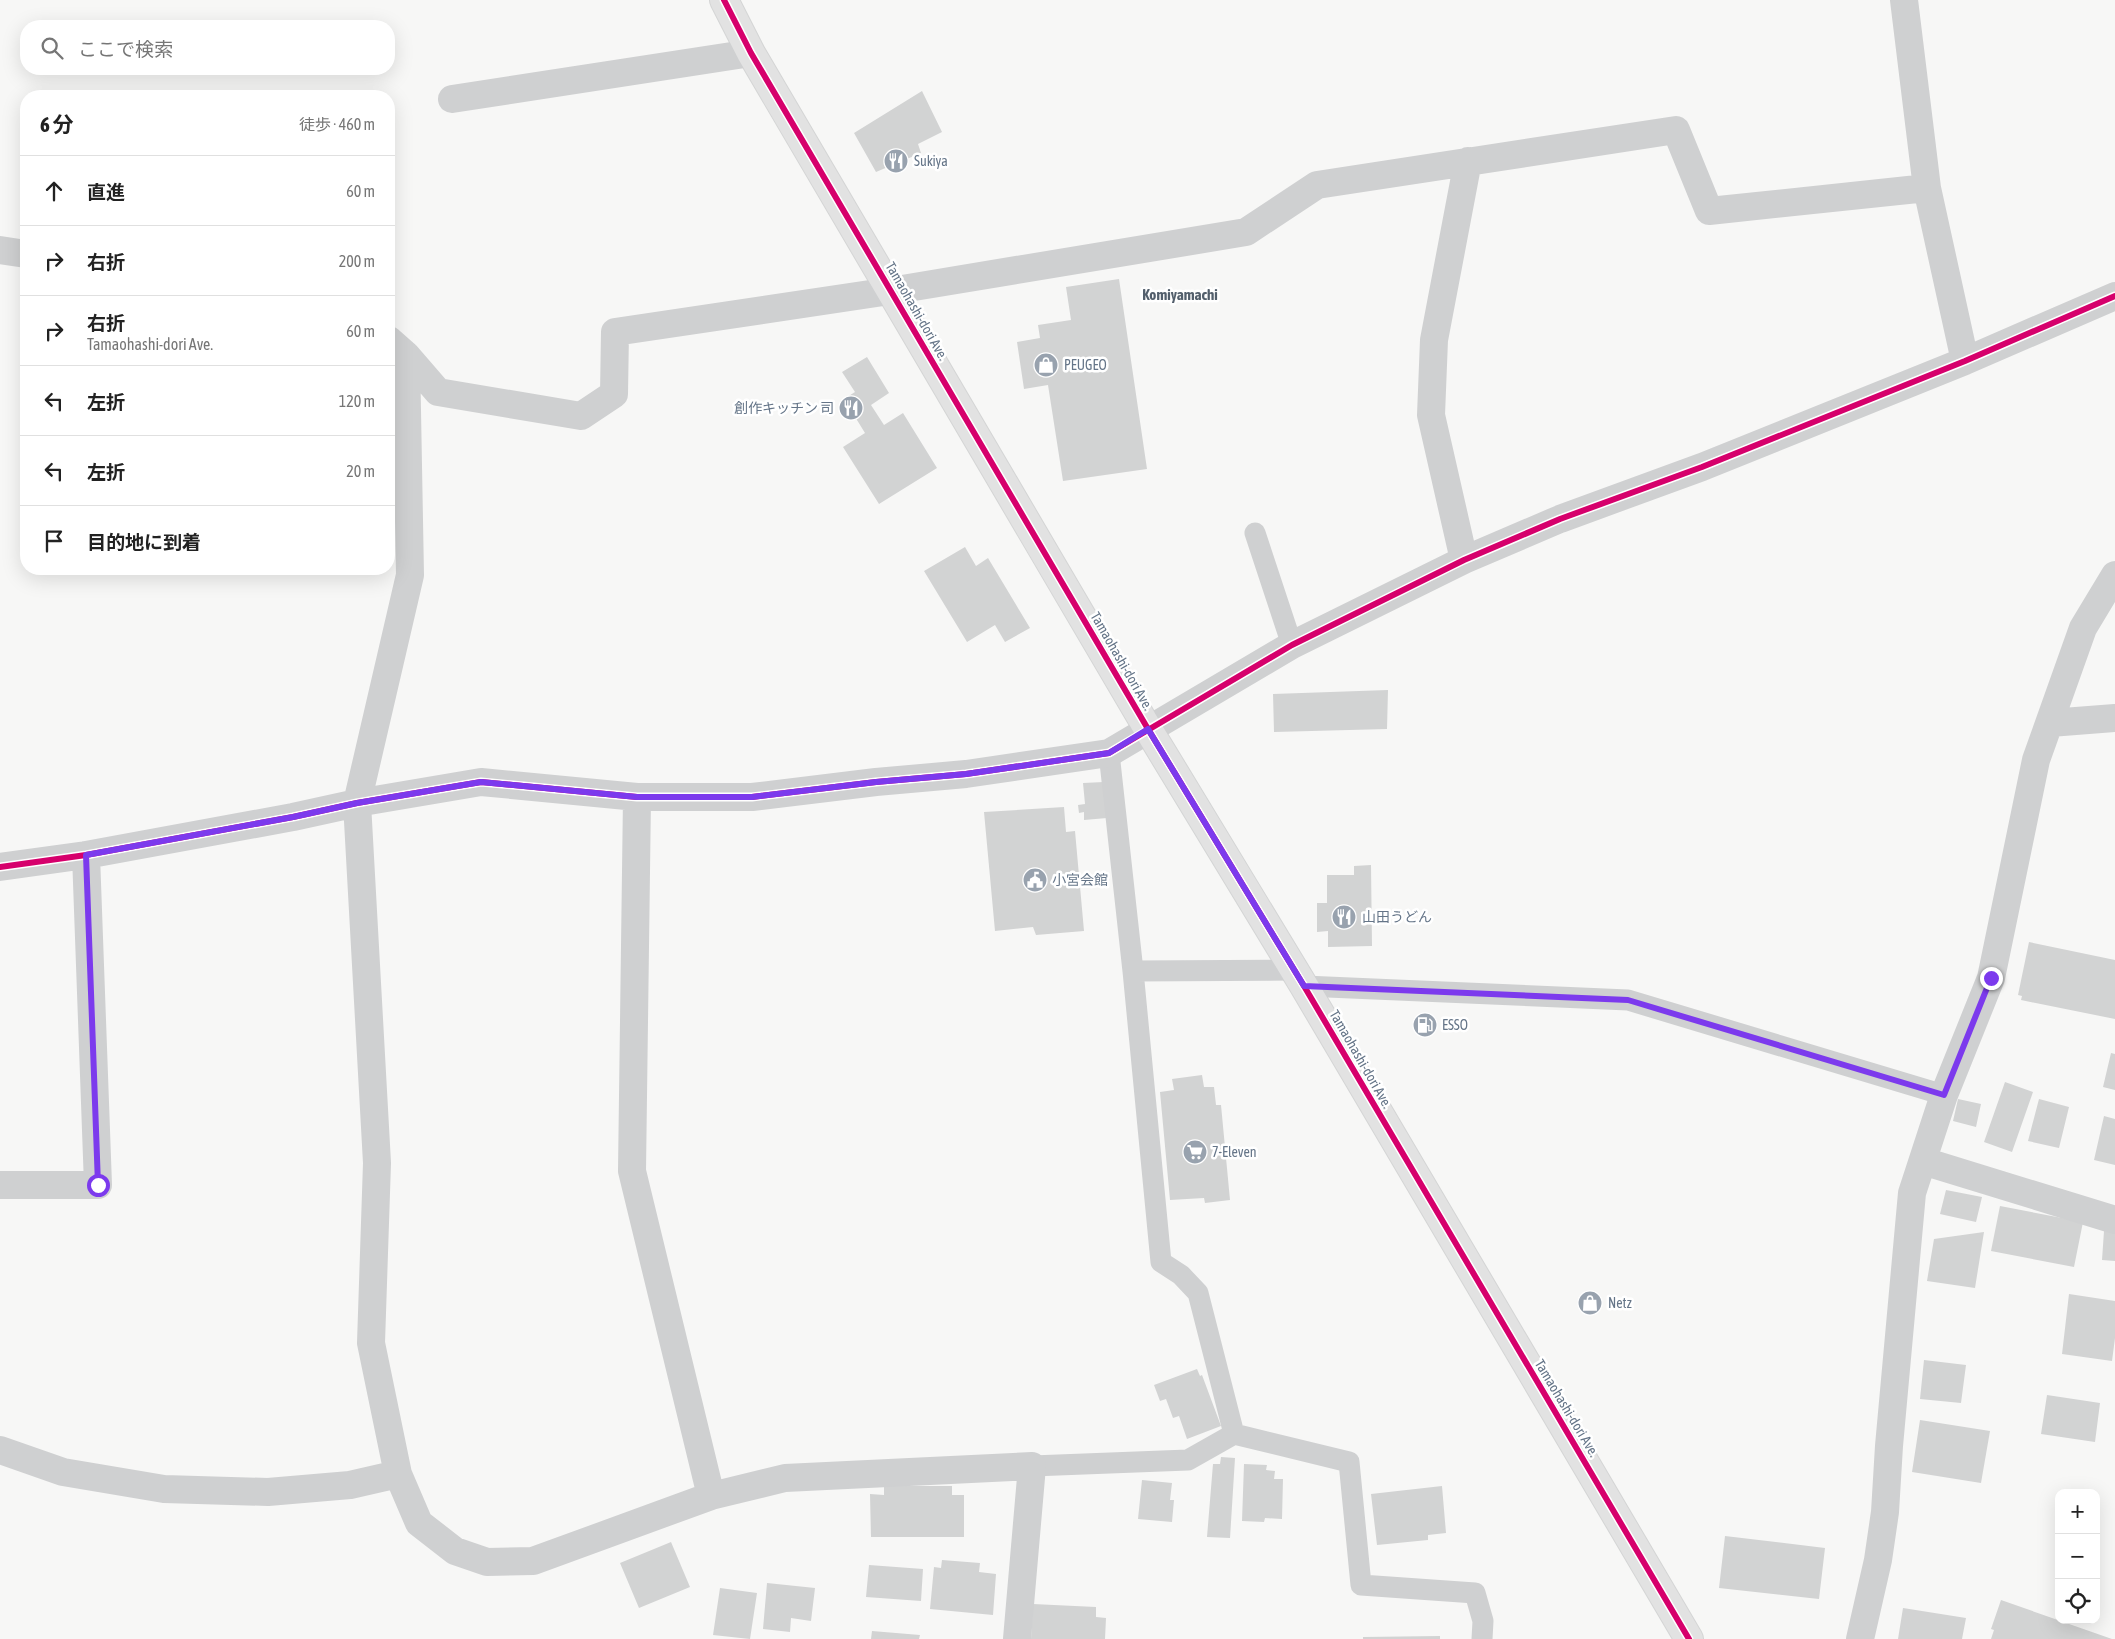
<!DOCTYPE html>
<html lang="ja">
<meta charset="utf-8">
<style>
body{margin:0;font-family:"Asap Condensed","Noto Sans JP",sans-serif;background:#f2f2f2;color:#222}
.controls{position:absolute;right:15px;bottom:15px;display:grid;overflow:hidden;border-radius:10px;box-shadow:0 5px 20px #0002}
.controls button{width:45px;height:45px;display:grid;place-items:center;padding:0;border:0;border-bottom:1px solid #e0e0e0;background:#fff;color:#222;font:25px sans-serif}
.stop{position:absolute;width:15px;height:15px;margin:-11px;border:4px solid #7c3aed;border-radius:50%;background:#fff}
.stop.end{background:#7c3aed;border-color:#fff;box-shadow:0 1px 5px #0008}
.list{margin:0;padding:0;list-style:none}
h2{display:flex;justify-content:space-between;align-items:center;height:65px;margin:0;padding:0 20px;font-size:21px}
h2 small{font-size:16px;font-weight:400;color:#767676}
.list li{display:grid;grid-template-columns:32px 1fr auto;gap:15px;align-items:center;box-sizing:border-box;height:70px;padding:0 20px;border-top:1px solid #e0e0e0}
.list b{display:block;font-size:19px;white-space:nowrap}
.list p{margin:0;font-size:16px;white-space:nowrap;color:#767676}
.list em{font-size:16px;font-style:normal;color:#767676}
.icon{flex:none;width:28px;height:28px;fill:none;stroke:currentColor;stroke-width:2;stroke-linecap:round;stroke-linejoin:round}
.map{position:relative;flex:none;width:2115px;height:1639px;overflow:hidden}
.search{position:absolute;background:#fff;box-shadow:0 5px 20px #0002;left:20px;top:20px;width:375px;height:55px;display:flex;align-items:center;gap:12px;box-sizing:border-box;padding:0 18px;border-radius:20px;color:#767676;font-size:19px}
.panel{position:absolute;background:#fff;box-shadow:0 5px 20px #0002;left:20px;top:90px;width:375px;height:485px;border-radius:20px}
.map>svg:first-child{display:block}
.building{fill:#d2d3d3}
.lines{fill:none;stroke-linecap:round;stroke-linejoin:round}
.primary-casing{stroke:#d4d5d5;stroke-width:30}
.service{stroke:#cfd0d1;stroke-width:21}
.minor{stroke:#cfd0d1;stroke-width:28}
.primary{stroke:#e2e2e2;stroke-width:28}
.cycleway-casing{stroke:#fff;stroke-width:9}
.cycleway{stroke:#d6006c;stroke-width:6}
.route{stroke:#7c3aed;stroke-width:6}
.labels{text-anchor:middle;stroke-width:5;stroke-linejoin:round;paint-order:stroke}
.poi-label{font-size:14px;fill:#657588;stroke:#fff;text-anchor:start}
.street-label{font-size:14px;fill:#657588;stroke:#fff}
.neighbourhood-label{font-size:15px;font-weight:bold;fill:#535f6c;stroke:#fff}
</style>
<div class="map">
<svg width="2115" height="1639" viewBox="0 0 2115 1639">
<rect width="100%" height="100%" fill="#f7f7f6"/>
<path class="building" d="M922 91 942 132 918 144 921 153 876 172 854 133Z
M1119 279 1147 469 1063 481 1048 385 1024 389 1017 342 1040 338 1038 325 1071 320 1066 287Z
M867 357 889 393 871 405 884 425 903 413 937 468 879 504 843 447 865 433 844 399 855 392 842 372Z
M965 547 976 566 988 558 1030 628 1005 642 995 625 967 642 924 571Z
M1388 690 1387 729 1274 732 1273 694Z
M1104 782 1107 818 1084 820V812L1079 813 1078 805 1085 804 1083 783Z
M1064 807 1066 832 1075 831 1084 931 1036 935 1033 927 995 931 984 812Z
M1371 865 1372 946 1328 947V931L1317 932V903H1327V875H1354V866Z
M2029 942 2115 960V1019L2021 1000 2022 996 2018 995Z
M2111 1053 2115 1054V1090L2103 1087Z
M1202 1075 1204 1087H1214L1216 1105H1221L1230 1200 1205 1203 1204 1198 1170 1200 1160 1092 1174 1090 1172 1079Z
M2005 1082 2033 1092 2012 1152 1984 1142Z
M1958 1099 1981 1104 1976 1127 1953 1121Z
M2039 1099 2069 1107 2059 1148 2028 1141Z
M2104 1116 2115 1119V1165L2094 1160Z
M1946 1190 1982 1197 1976 1222 1940 1214Z
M2000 1206 2083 1222 2074 1267 1991 1251Z
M2104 1231 2115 1232V1261L2102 1260Z
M1984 1232 1975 1288 1927 1281 1934 1239Z
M2069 1294 2115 1301V1338L2112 1361 2062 1354Z
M1924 1360 1966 1365 1961 1403 1920 1399Z
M1197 1369 1200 1376 1202 1375 1221 1426 1187 1439 1179 1416 1173 1418 1166 1399 1160 1401 1154 1385Z
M2047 1395 2100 1403 2095 1442 2041 1434Z
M1920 1420 1990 1431 1981 1483 1912 1472Z
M1221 1457 1235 1458 1230 1538 1207 1537 1213 1464H1220Z
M1244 1464 1267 1465 1266 1470 1275 1471 1274 1479H1283L1282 1519 1265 1518 1264 1522 1242 1521Z
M1142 1480 1172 1483 1170 1500H1174L1172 1522 1138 1519Z
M884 1486H952V1495H964V1537H871L870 1494 884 1495Z
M1442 1486 1446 1533 1428 1535V1540L1377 1545 1371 1494Z
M1725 1536 1825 1548 1819 1599 1719 1588Z
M671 1542 690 1587 639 1608 620 1563Z
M942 1560 980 1563 979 1572 996 1574 993 1615 930 1609 934 1567 941 1568Z
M869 1565 923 1569 921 1601 866 1597Z
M767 1583 815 1588 811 1621 791 1618 790 1632 763 1629Z
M720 1588 757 1593 750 1639 713 1635Z
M2001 1600 2112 1639H1991L1994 1630 1991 1629Z
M1033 1604 1096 1607V1617L1106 1618 1105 1639H1031Z
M1903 1608 1966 1618 1962 1639H1898Z
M872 1631 920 1635 919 1639H871Z
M1440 1636V1639H1363V1637Z"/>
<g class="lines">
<defs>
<path id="primary" d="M724 0 751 53 1148 729 1304 986 1689 1639"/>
</defs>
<use href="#primary" class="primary-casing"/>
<path class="service" d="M1255 533 1292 645
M1109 753 1133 971 1161 1262 1181 1275 1198 1293 1234 1434
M1133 971 1293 970
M1304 986 1628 1000 1944 1095
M1032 1466 1188 1460 1234 1434 1349 1462 1361 1585 1475 1593 1483 1621 1482 1639"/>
<path class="minor" d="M1904 0 1927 188 1965 361
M452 99 751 53
M0 250 26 254
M389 340 406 355 438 392 581 416 614 394 615 332 890 291 1246 232 1317 185 1676 130 1709 211 1927 188
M406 355 410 575 357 803 377 1163 371 1343 398 1474 419 1523 455 1551 487 1562 533 1561 711 1496 785 1478 1032 1466 1017 1639
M1464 560 1431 415 1434 340 1468 161
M2050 723 2115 718
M637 797 632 1171 711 1496
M0 867 86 855 293 817 357 803 481 782 637 797H752L876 782 966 774 1109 753 1292 645 1464 560 1560 519 1702 467 1965 361 2115 296
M1923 1161 2115 1220
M0 1185H98L86 855
M0 1450 63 1472 164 1489 268 1492 350 1485 398 1474
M1860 1639 1878 1560 1885 1512 1889 1446 1912 1193 1944 1095 1991 978 2036 760 2083 628 2115 575"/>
<use href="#primary" class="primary"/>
<defs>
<path id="cycleway" d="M724 0 751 53 1148 729 1304 986 1689 1639
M0 867 86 855 293 817 357 803 481 782 637 797H752L876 782 966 774 1109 753 1292 645 1464 560 1560 519 1702 467 1965 361 2115 296"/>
</defs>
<use href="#cycleway" class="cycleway-casing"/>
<use href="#cycleway" class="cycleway"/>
</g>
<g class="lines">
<path class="route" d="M98 1185 86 855 293 817 357 803 481 782 637 797H752L876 782 966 774 1109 753 1148 729 1304 986 1628 1000 1944 1095 1991 978"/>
</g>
<defs>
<symbol id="restaurant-disc" viewBox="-11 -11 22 22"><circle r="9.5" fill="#98a2ae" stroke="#fff"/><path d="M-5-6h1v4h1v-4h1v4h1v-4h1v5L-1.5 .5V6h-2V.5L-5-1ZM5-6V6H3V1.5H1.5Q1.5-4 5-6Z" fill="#fff"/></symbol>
<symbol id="shop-disc" viewBox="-11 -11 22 22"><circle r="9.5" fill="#98a2ae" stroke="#fff"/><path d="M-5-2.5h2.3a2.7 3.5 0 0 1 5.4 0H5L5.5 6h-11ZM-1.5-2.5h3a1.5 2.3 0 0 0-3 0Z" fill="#fff"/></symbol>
<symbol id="civic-disc" viewBox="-11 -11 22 22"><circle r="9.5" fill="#98a2ae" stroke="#fff"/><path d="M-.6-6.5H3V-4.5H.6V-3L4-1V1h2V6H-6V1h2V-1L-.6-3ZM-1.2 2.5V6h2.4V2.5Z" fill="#fff"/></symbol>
<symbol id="fuel-disc" viewBox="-11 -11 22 22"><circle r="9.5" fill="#98a2ae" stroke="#fff"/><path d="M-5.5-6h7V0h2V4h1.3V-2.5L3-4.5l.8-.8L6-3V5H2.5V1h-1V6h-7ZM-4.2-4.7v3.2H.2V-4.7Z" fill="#fff"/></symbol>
<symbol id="supermarket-disc" viewBox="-11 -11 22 22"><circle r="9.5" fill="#98a2ae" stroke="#fff"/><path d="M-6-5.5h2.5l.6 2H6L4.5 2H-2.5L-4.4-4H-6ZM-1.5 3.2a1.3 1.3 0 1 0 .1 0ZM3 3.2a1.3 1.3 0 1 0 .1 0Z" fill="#fff"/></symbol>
</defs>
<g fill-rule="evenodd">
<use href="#restaurant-disc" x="882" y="147" width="28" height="28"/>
<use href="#shop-disc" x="1032" y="351" width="28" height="28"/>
<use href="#restaurant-disc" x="837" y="394" width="28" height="28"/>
<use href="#civic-disc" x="1021" y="866" width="28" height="28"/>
<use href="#restaurant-disc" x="1330" y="903" width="28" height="28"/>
<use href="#fuel-disc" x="1411" y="1011" width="28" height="28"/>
<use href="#supermarket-disc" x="1181" y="1138" width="28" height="28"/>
<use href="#shop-disc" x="1576" y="1289" width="28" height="28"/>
</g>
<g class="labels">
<g class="poi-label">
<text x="914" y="166">Sukiya</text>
<text x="1064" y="370">PEUGEO</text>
<text x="834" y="413" text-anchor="end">創作キッチン 司</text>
<text x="1052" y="885">小宮会館</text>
<text x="1362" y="922">山田うどん</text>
<text x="1442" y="1030">ESSO</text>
<text x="1212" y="1157">7-Eleven</text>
<text x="1608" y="1308">Netz</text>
</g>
<g class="street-label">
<text transform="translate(917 311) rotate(60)" y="5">Tamaohashi-dori Ave.</text>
<text transform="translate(1122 661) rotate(60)" y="5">Tamaohashi-dori Ave.</text>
<text transform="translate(1361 1059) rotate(60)" y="5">Tamaohashi-dori Ave.</text>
<text transform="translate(1567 1408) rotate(59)" y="5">Tamaohashi-dori Ave.</text>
</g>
<g class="neighbourhood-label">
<text x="1180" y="300">Komiyamachi</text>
</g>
</g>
</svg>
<div class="controls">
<button>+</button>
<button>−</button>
<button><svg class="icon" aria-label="locate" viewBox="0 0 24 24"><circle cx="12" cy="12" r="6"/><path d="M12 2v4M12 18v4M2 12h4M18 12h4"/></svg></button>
</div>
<div class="stop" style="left:98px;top:1185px"></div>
<div class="stop end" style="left:1991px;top:978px"></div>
<div class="search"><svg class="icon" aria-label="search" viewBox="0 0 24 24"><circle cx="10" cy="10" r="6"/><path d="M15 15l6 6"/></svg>ここで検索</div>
<section class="panel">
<h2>6 分<small>徒歩 · 460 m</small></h2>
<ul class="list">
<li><svg class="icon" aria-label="ahead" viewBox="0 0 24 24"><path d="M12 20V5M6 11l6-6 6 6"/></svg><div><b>直進</b></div><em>60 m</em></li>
<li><svg class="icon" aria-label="right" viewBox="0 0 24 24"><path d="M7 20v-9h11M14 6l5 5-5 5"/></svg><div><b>右折</b></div><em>200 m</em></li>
<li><svg class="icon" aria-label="right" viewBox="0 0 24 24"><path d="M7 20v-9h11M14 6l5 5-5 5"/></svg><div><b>右折</b><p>Tamaohashi-dori Ave.</p></div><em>60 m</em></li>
<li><svg class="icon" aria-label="left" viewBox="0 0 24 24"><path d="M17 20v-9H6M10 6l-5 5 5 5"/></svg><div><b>左折</b></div><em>120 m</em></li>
<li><svg class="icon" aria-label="left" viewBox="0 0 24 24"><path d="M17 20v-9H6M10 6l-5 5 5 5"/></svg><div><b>左折</b></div><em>20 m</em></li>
<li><svg class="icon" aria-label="arrive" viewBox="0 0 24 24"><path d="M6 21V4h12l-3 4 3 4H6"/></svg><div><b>目的地に到着</b></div></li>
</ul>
</section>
</div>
